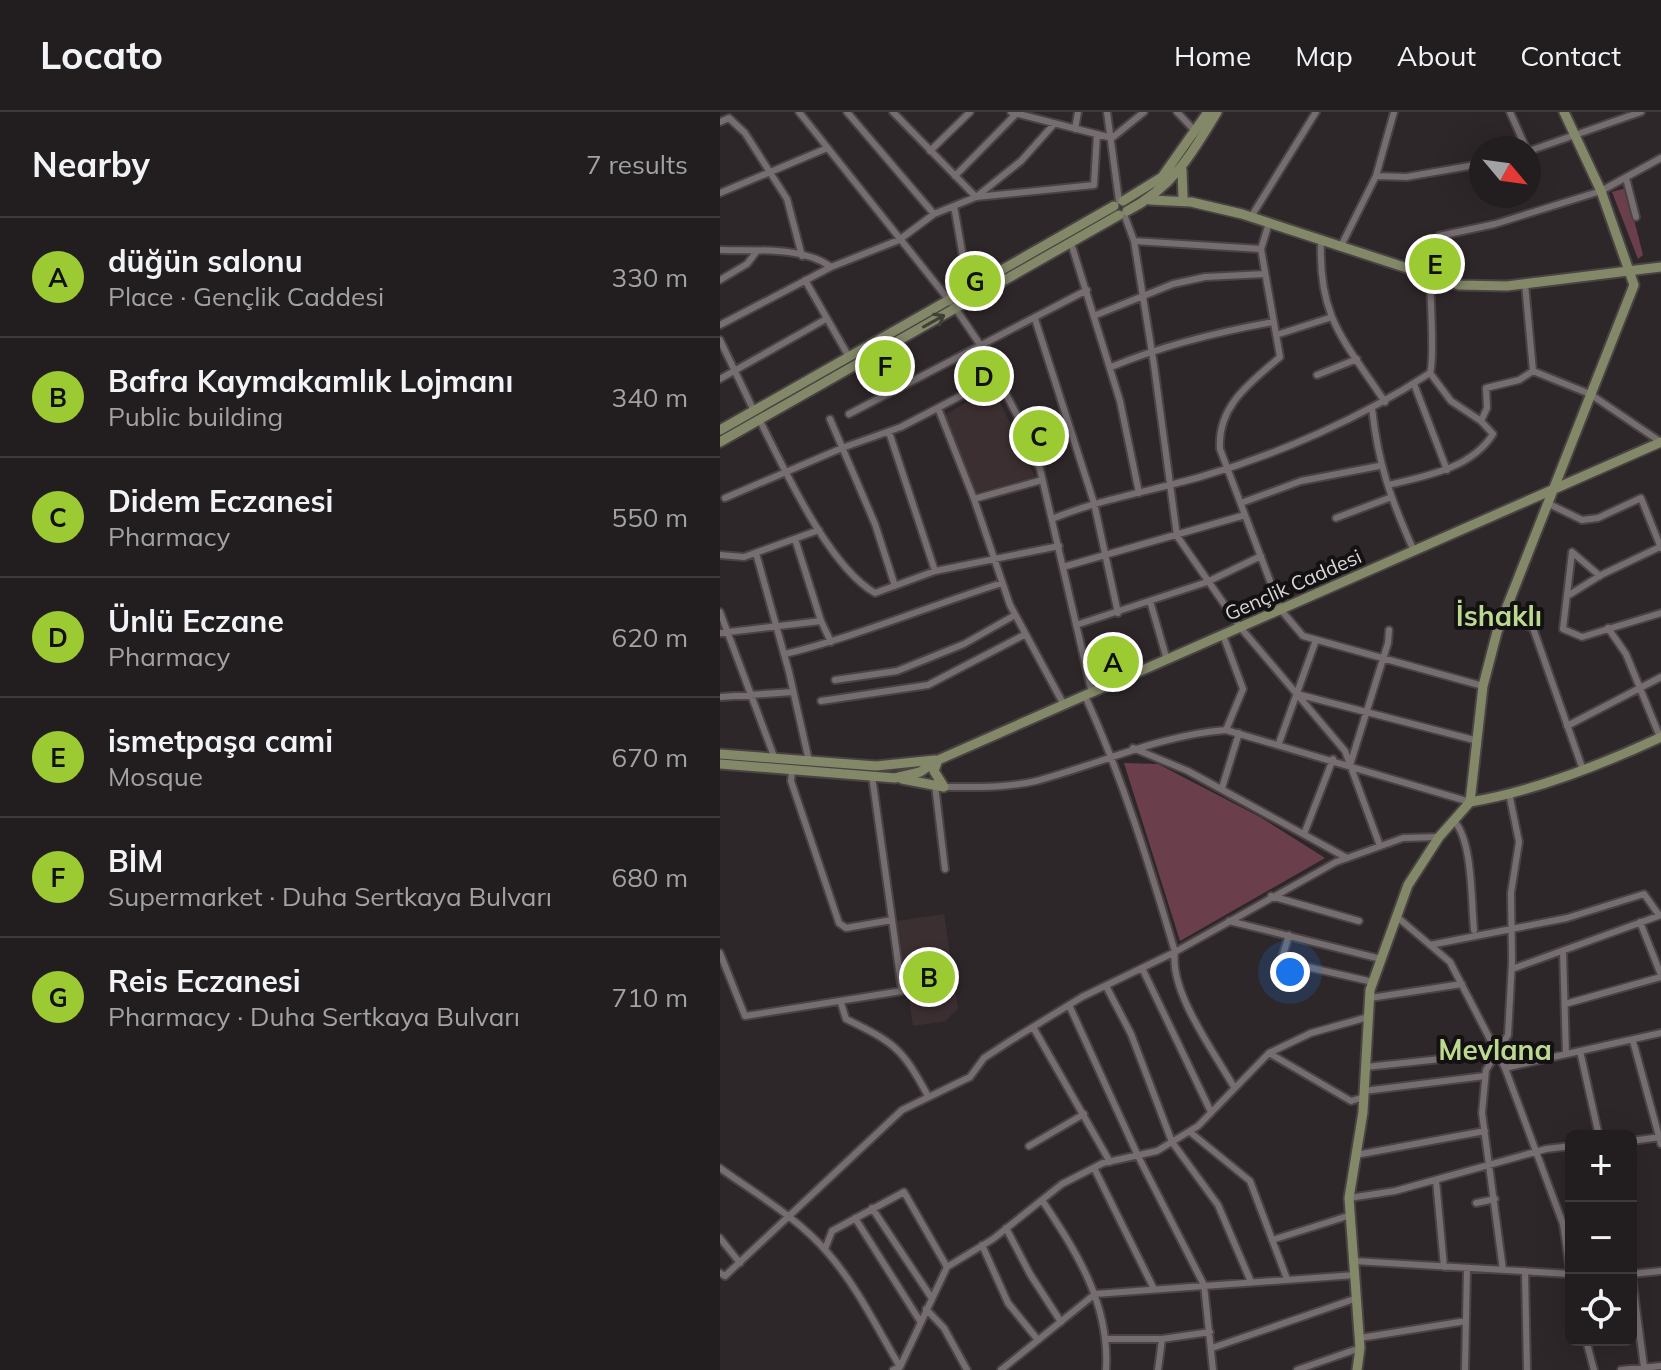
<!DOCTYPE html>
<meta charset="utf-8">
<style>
body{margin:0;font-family:Mulish,sans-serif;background:#2a2628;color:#f1f3f6}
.controls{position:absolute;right:24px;bottom:24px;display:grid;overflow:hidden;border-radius:12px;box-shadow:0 8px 32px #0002}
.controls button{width:72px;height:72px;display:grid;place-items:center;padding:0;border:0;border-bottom:2px solid #3f3b3d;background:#221d1f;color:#f1f3f6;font:40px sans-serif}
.compass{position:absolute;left:749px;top:24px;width:72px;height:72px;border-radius:50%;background:#221d1f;box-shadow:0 8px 32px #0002;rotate:119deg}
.you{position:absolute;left:570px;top:860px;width:28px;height:28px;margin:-20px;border:6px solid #fff;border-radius:50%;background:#1a73e8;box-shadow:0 0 0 12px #1a73e833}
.badge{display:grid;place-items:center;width:52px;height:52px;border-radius:50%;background:#9cca32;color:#111;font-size:26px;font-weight:700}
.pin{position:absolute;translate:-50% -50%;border:4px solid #fff;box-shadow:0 2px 8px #0006}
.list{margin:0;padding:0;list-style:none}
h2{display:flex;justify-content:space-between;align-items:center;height:104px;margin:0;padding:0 32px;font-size:34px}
h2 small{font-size:26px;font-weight:400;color:#a2a2a4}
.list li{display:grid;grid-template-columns:52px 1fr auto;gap:24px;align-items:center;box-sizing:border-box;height:120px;padding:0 32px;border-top:2px solid #3f3b3d}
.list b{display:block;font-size:30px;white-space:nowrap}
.list p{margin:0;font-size:26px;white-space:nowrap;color:#a2a2a4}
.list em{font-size:26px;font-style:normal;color:#a2a2a4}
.icon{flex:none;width:44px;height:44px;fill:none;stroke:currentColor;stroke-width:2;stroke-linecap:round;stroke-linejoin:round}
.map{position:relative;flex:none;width:941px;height:1258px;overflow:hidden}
header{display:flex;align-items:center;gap:48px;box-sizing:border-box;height:112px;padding:0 40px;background:#221d1f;border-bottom:2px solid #3f3b3d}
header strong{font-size:38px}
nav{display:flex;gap:44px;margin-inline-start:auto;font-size:28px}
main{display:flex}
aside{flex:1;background:#221d1f}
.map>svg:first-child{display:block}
.built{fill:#3c2f32}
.green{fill:#6a3f4b}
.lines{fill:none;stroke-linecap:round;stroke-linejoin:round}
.street-casing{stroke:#494344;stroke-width:10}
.secondary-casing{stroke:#494344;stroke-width:13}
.street{stroke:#756d6f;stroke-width:6}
.secondary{stroke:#838968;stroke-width:9}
.oneway{stroke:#404134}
.labels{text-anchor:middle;stroke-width:8;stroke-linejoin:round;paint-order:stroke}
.street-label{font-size:20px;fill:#dbd6d7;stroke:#141112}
.district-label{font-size:28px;font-weight:bold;fill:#bdd990;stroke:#141112}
</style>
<header>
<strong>Locato</strong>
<nav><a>Home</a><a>Map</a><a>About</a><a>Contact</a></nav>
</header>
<main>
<aside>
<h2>Nearby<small>7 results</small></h2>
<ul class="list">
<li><span class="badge">A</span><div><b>düğün salonu</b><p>Place · Gençlik Caddesi</p></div><em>330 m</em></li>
<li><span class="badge">B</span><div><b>Bafra Kaymakamlık Lojmanı</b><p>Public building</p></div><em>340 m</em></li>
<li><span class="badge">C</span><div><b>Didem Eczanesi</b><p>Pharmacy</p></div><em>550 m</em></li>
<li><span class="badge">D</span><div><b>Ünlü Eczane</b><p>Pharmacy</p></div><em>620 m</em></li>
<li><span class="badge">E</span><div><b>ismetpaşa cami</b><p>Mosque</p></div><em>670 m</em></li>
<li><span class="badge">F</span><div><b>BİM</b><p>Supermarket · Duha Sertkaya Bulvarı</p></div><em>680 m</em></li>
<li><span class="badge">G</span><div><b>Reis Eczanesi</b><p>Pharmacy · Duha Sertkaya Bulvarı</p></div><em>710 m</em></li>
</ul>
</aside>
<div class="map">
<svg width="941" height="1258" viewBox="0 0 941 1258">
<rect width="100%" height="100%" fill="#2e2729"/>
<path class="built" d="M273 275 315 364 257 381 225 303Z
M224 802 238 896 225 909 193 914 177 809Z"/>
<path class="green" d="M906 76 923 143 918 147 892 80Z
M404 651 438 652 540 705 605 746 460 829Z"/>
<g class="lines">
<defs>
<path id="street" d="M79 0 236 197 261 234 298 305 320 357 372 581
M127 0 214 102
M173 0 256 85 374 73 377 22
M291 0 392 26 424 0
M387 0 399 89
M457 0 476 20
M790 0 806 36
M0 10 9 6 25 21 67 87 82 144
M355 17 358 0
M210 39 250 0
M809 39 921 0
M235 64 298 0
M656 64 686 65 761 52
M906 66 916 105
M0 81 105 37
M234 94 243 145 244 180
M404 102 414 129 434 253 457 424 520 515 625 639 660 734
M531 105 596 0
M549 111 541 137 560 245C530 271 497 294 500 337L561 498 583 524 763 574
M601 128C598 206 624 228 665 290
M414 129 541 137
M351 131 400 289 419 381
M621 134 656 64 674 0
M0 138C34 139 83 134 111 155
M704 161 711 134 719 124 775 112 881 79 941 46
M0 168 27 152 37 139
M85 168 129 245
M805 172 813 259
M376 203 453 172 485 165 545 162
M315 207 374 391 398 501
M0 213 111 155 179 128 214 102 256 85 301 49 334 12
M556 223 609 206
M0 228 34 299
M391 255C444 233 497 220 553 210
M597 263 637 247
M0 267 106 207
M694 272 727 358
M218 296 254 387 290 493 344 593
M652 296C658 352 671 388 694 439
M129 302 367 178
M39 307C64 356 108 454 155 481L215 459 339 434
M110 307 155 412 175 474
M761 309 767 296 766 276 799 268 813 259 870 282 941 330
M169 320 215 459
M668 373C705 364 751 357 773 322L761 309 731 289 710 261C715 247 710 184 710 163
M5 386 122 336 181 315 277 265
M254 387 322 368
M521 391 581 369 659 354
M827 391 862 408 878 406 921 386 941 436
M616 406 669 386
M332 407C380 387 431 379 480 365 559 342 641 306 710 261
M75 427 101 509
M852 440 843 517 862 525 941 501
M852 440 880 464
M36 441 69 560 89 649
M0 443 24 445 99 418
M343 455 525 403
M849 483 881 463 940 435
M430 489 447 548
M0 500 55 647
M782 503 813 516 863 658
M356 513 487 470 541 444
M888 516 906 542 940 625
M0 521 101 509 111 530
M503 523 523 577 506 618
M65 542C138 524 209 494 282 471
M115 568 177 559 244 532 295 503
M577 582 758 629
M365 584C403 667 429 752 455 840 449 879 494 940 514 975
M0 585 73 580
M101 589 208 573 304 523
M847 614 941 565
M559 631 596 528
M413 636 468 659 627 746
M630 653 668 531 669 518
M72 658 71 669 119 811 126 816 172 808
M215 673 225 757
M224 675C255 675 286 676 316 669 380 652 440 623 506 618L750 690
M502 676 519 621
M734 709C753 729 751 789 754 818
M584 722 613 647
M551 784 639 809
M676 804 730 850 785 956 843 1112 851 1166
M509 809 661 847
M920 810 941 863
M569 823 561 849 653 870
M710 833 847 806 924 782 939 803
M843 839 846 942
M0 841 25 904 182 879 152 664
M422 856 491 1000
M792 857 941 803
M386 874 411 922 452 1030 498 1093 531 1170
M650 886 742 872
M121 891 126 907C175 931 182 936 208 984
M845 892 941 865
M349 893 418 1044 484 1173 493 1258
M313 915 390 1050
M913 929 941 1032
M860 939 941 921
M549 941 631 989 644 985
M646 955 777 941
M785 956 860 939 879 1024
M644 979 765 964
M470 1020 530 1069 567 1167
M911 1029 941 1025
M309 1034 364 1002
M636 1043 765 1019
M0 1056C36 1082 78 1106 107 1140 137 1174 157 1216 180 1255
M374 1056 434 1177
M716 1068 724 1155
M629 1086 675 1079 826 1037 851 1034
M322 1088C357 1141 390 1192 386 1258
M756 1091 775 1087
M152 1096 211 1185
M135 1106 200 1209
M286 1116 310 1162 341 1210
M0 1126 20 1151
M552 1128 631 1103
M262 1133 288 1191 318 1228
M105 1137 112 1119 184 1080 227 1155
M634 1149 850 1162
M911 1157 924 1255
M783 1158 762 1001 766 958 788 923 792 849 791 781 799 730 789 681
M805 1159 807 1258
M0 1161 5 1164 182 998 250 965 264 946 290 929 362 885 455 840 616 750 683 726 719 725
M911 1162 941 1159
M206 1197 224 1216 247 1258
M640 1226 746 1209
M388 1227H442L490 1220
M866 1228 874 1258
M492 1236 637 1186
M173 1258 180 1255 227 1155 273 1127 342 1072 383 1051 437 1039 478 1014 549 941 591 921 648 905
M281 1258 375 1182 635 1163
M438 1258 442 1227
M577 1258 640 1236
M745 1258 747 1156
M901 1258 941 1254"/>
<path id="secondary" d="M462 58 463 85
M430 88 471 90 522 102 739 173 787 174 941 155
M403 89 442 65 488 0
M407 99C452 76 472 42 497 0
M0 318 394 94
M0 330 399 103
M0 642 156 654 215 648
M218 648 214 659 224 675
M0 652 175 666 200 660 218 648 941 330
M182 667 224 675
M750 690C816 679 881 653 941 625
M637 1258 640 1236 629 1086 643 1000 650 878 688 773 719 725 750 690 763 574 777 520 914 173 881 79 844 0"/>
</defs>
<use href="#street" class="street-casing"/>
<use href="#secondary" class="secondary-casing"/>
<use href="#street" class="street"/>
<use href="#secondary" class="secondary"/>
</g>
<defs><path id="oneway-shaft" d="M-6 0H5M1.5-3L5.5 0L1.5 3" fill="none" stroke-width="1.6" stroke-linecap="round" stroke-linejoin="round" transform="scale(2)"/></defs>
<use class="oneway" href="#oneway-shaft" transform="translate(214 209) rotate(-29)"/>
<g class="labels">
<g class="street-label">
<text transform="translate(573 473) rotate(-24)" y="7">Gençlik Caddesi</text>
</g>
<g class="district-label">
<text x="779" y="514">İshaklı</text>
<text x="775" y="948">Mevlana</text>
</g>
</g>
</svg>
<div class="controls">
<button>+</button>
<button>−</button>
<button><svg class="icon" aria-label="locate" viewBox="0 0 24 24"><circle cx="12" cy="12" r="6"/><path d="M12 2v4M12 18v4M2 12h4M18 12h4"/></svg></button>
</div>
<svg class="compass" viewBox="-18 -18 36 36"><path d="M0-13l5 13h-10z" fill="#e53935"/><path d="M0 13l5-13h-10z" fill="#a2a2a4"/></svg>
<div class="you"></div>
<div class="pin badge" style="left:393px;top:550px">A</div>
<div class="pin badge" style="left:209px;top:865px">B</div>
<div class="pin badge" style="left:319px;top:324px">C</div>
<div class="pin badge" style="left:264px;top:264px">D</div>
<div class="pin badge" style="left:715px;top:152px">E</div>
<div class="pin badge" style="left:165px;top:254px">F</div>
<div class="pin badge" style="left:255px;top:169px">G</div>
</div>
</main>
